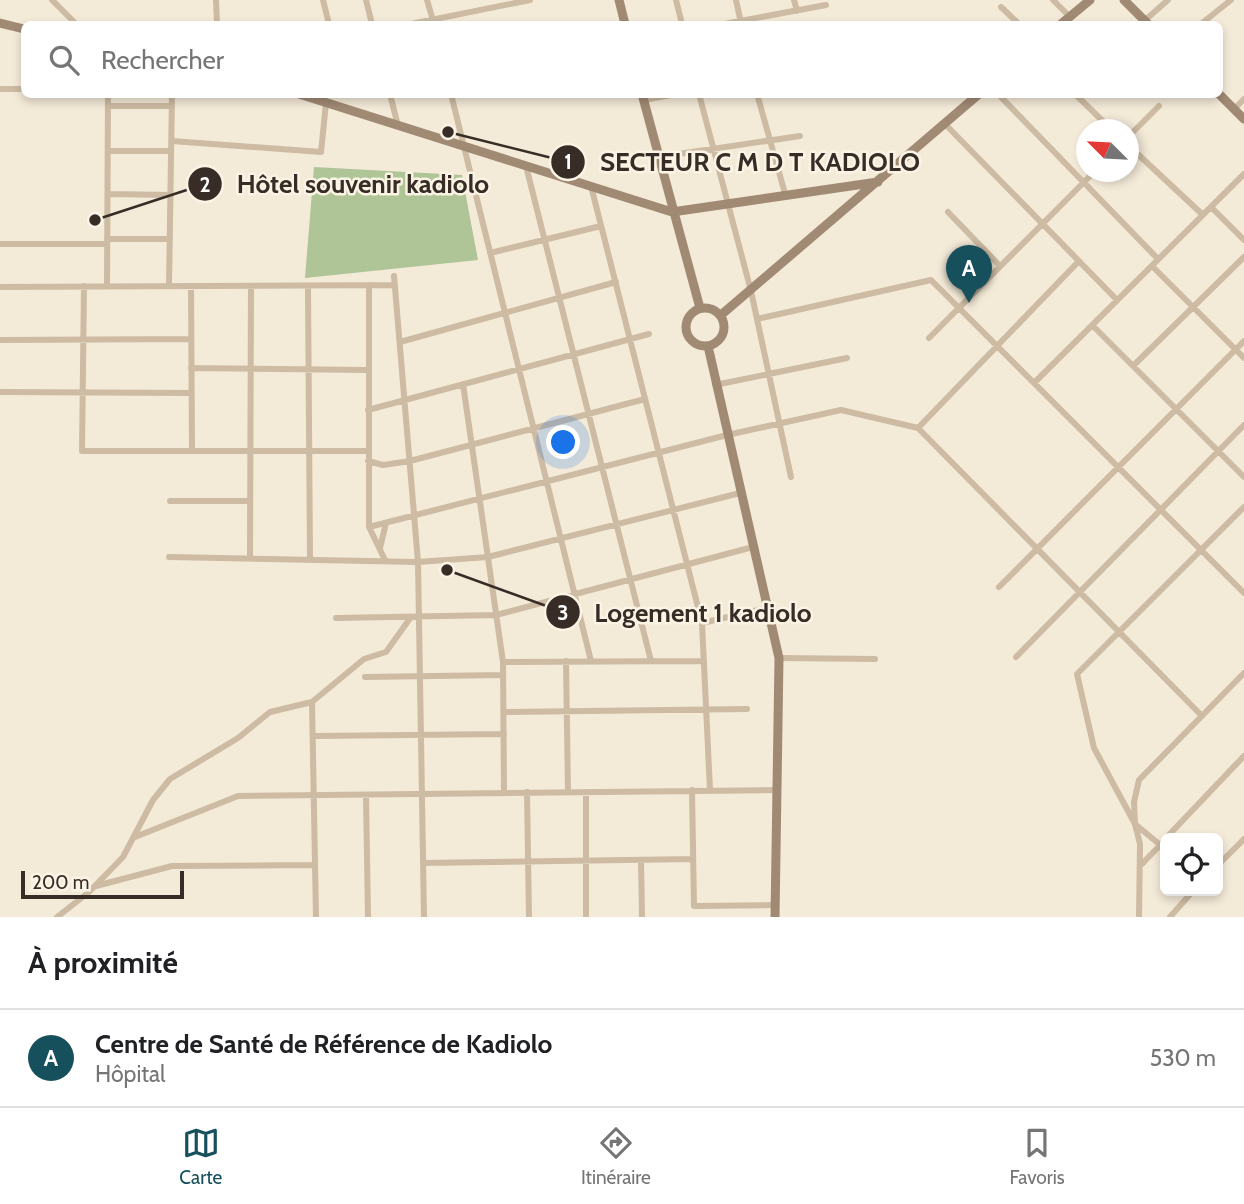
<!DOCTYPE html>
<html lang="fr">
<meta charset="utf-8">
<style>
body{margin:0;font-family:Cabin,sans-serif;background:#f6f6f6;color:#202124}
.controls{position:absolute;right:21px;bottom:21px;display:grid;overflow:hidden;border-radius:10px;box-shadow:0 4px 10px #0003}
.controls button{width:63px;height:63px;display:grid;place-items:center;padding:0;border:0;border-bottom:2px solid #e0e0e0;background:#fff;color:#202124;font:35px sans-serif}
.compass{position:absolute;left:1076px;top:119px;width:63px;height:63px;border-radius:50%;background:#fff;box-shadow:0 4px 10px #0003;rotate:294deg}
.scale{position:absolute;left:21px;bottom:18px;width:163px;box-sizing:border-box;padding-left:7px;border:4px solid #372d26;border-top:0;font-size:19px;line-height:24px;white-space:nowrap;color:#372d26;-webkit-text-stroke:5px #fbf4e5;paint-order:stroke}
.you{position:absolute;left:564px;top:443px;width:24px;height:24px;margin:-18px;border:5px solid #fff;border-radius:50%;background:#1a73e8;box-shadow:0 0 0 10px #1a73e833}
.badge{display:grid;place-items:center;width:46px;height:46px;border-radius:50%;background:#17505d;color:#fff;font-size:23px;font-weight:700}
.pin{position:absolute;translate:-50% -58px;filter:drop-shadow(0 2px 4px #0008)}
.pin::after{content:'';position:absolute;top:37px;width:24px;height:21px;background:inherit;clip-path:polygon(0 0,100% 0,50% 100%)}
.list{margin:0;padding:0;list-style:none}
h2{display:flex;justify-content:space-between;align-items:center;height:91px;margin:0;padding:0 28px;font-size:30px}
h2 small{font-size:23px;font-weight:400;color:#757577}
.list li{display:grid;grid-template-columns:46px 1fr auto;gap:21px;align-items:center;box-sizing:border-box;height:98px;padding:0 28px;border-top:2px solid #e0e0e0}
.list b{display:block;font-size:26px;white-space:nowrap}
.list p{margin:0;font-size:23px;white-space:nowrap;color:#757577}
.list em{font-size:23px;font-style:normal;color:#757577}
.icon{flex:none;width:38px;height:38px;fill:none;stroke:currentColor;stroke-width:2;stroke-linecap:round;stroke-linejoin:round}
.map{position:relative;flex:none;width:1244px;height:917px;overflow:hidden}
.search{position:absolute;background:#fff;box-shadow:0 4px 10px #0003;left:21px;right:21px;top:21px;height:77px;display:flex;align-items:center;gap:18px;box-sizing:border-box;padding:0 24px;border-radius:10px;color:#757577;font-size:26px}
.sheet{height:189px;background:#fff}
nav{display:flex;justify-content:space-around;align-items:center;box-sizing:border-box;height:98px;border-top:2px solid #e0e0e0;background:#fff;font-size:19px;color:#757577}
nav a{display:grid;justify-items:center;gap:4px}
nav .on{color:#17505d}
.map>svg:first-child{display:block}
.green{fill:#afc497}
.lines{fill:none;stroke-linecap:round;stroke-linejoin:round}
.street{stroke:#cdbba3;stroke-width:6}
.secondary{stroke:#a18a74;stroke-width:9}
.leader{fill:none;stroke:#372d26;stroke-width:2.5}
.callout-dot{fill:#372d26;stroke:#fbf4e5;stroke-width:2.5}
.mark-label{font-size:21px;text-anchor:middle;font-weight:bold;fill:#fff}
.callout-label{font-size:26px;text-anchor:middle;font-weight:bold;fill:#372d26;stroke:#fbf4e5;stroke-width:5;stroke-linejoin:round;paint-order:stroke}
</style>
<div class="map">
<svg width="1244" height="917" viewBox="0 0 1244 917">
<rect width="100%" height="100%" fill="#f4ead8"/>
<path class="green" d="M314 167 462 175 478 260 305 278Z"/>
<g class="lines">
<path class="street" d="M52 0 76 24
M216 0 217 24
M323 0 329 24
M366 0 372 24
M427 0 434 24
M676 0 682 24
M736 0 741 23
M794 0 797 11
M1053 0 1070 17
M1001 7 1019 24
M1144 21 1168 0
M411 24 530 0
M724 24 826 5
M1201 24 1231 0
M0 89H24
M390 94 398 126
M451 94 591 661
M699 94 751 291 791 477
M757 94 786 197
M998 94 1158 259
M1075 94 1112 130
M644 100 676 94
M108 106H172
M1234 109 1244 99
M945 124 1117 300
M1128 137 1159 106
M172 141 321 152 326 103
M1128 145 1203 215
M108 151H171
M658 157 800 136
M526 166 651 661
M591 186 702 623 710 790
M108 194 171 195
M1211 207 1244 240
M948 212 1000 266
M107 239H170
M0 244H107
M490 253 601 226
M1152 266 1244 358
M394 276 418 562 424 917
M369 285V527L385 560
M84 286 82 451H368
M107 286 108 94
M169 286 172 94
M191 286 192 450
M308 286 310 560
M0 287 395 285
M757 319 931 280 1244 593
M1092 325 1244 477
M929 338 1094 172
M0 340 191 339
M400 342 616 282
M1133 366 1244 257
M191 368 368 370
M1034 383 1244 174
M463 384 503 662 504 793
M715 385 847 358
M0 392 191 393
M368 410 649 334
M918 428 1079 261
M368 461 383 465 410 461 645 399
M170 501H250
M369 527 727 435 841 410 918 428 1202 716
M380 548 386 523
M169 557 418 562 488 557 740 493
M250 558 251 286
M999 587 1244 341
M336 618 496 615 753 547
M702 623 767 608
M1016 657 1244 425
M779 658 875 659
M566 661 568 792
M503 662 704 661
M365 677 503 675
M312 702 316 917
M504 712 747 709
M313 736 504 734
M692 790 694 906 775 905
M527 792 529 917
M586 792V917
M366 795 368 917
M135 837 238 796 777 790
M1166 838 1244 756
M1165 849 1135 824 1134 802 1139 780 1244 673
M641 860 642 917
M423 863 693 859
M1142 864 1163 842
M1218 865 1244 839
M96 886 172 866 315 865
M57 917 89 892 123 857 153 800 170 779 238 738 270 712 312 702 364 659 386 652 411 617
M1139 917 1140 844 1135 824 1094 748 1077 674 1244 507
M1170 917 1193 891"/>
<path class="secondary" d="M619 0 625 24
M1124 0 1148 24
M0 23 24 29
M1061 24 1090 0
M299 94 672 212 878 182
M642 94 700 308
M1219 94 1244 119
M686 327a19 19 0 1 1 38 0a19 19 0 1 1-38 0Z
M721 315 979 94
M708 346 779 658 775 917"/>
</g>
<path class="leader" d="M448 132L568 162M95 220L205 184M447 570L563 612"/>
<g class="callout-dot">
<circle cx="448" cy="132" r="7"/>
<circle cx="95" cy="220" r="7"/>
<circle cx="447" cy="570" r="7"/>
<circle cx="568" cy="162" r="18"/>
<circle cx="205" cy="184" r="18"/>
<circle cx="563" cy="612" r="18"/>
</g>
<g class="mark-label">
<text x="568" y="169">1</text>
<text x="205" y="192">2</text>
<text x="563" y="620">3</text>
</g>
<g class="callout-label">
<text x="760" y="171">SECTEUR C M D T KADIOLO</text>
<text x="363" y="193">Hôtel souvenir kadiolo</text>
<text x="703" y="622">Logement 1 kadiolo</text>
</g>
</svg>
<div class="controls">
<button><svg class="icon" aria-label="locate" viewBox="0 0 24 24"><circle cx="12" cy="12" r="6"/><path d="M12 2v4M12 18v4M2 12h4M18 12h4"/></svg></button>
</div>
<svg class="compass" viewBox="-18 -18 36 36"><path d="M0-13l5 13h-10z" fill="#e53935"/><path d="M0 13l5-13h-10z" fill="#757577"/></svg>
<div class="scale">200 m</div>
<div class="you"></div>
<div class="pin badge" style="left:969px;top:303px">A</div>
<div class="search"><svg class="icon" aria-label="search" viewBox="0 0 24 24"><circle cx="10" cy="10" r="6"/><path d="M15 15l6 6"/></svg>Rechercher</div>
</div>
<section class="sheet">
<h2>À proximité<small></small></h2>
<ul class="list">
<li><span class="badge">A</span><div><b>Centre de Santé de Référence de Kadiolo</b><p>Hôpital</p></div><em>530 m</em></li>
</ul>
</section>
<nav>
<a class="on"><svg class="icon" aria-label="map" viewBox="0 0 24 24"><path d="M3 6l6-2 6 2 6-2v14l-6 2-6-2-6 2zM9 4v14M15 6v14"/></svg>Carte</a>
<a><svg class="icon" aria-label="directions" viewBox="0 0 24 24"><path d="M12 3l9 9-9 9-9-9zM9 14v-3h6M13 9l2 2-2 2"/></svg>Itinéraire</a>
<a><svg class="icon" aria-label="saved" viewBox="0 0 24 24"><path d="M7 4h10v16l-5-4-5 4z"/></svg>Favoris</a>
</nav>
